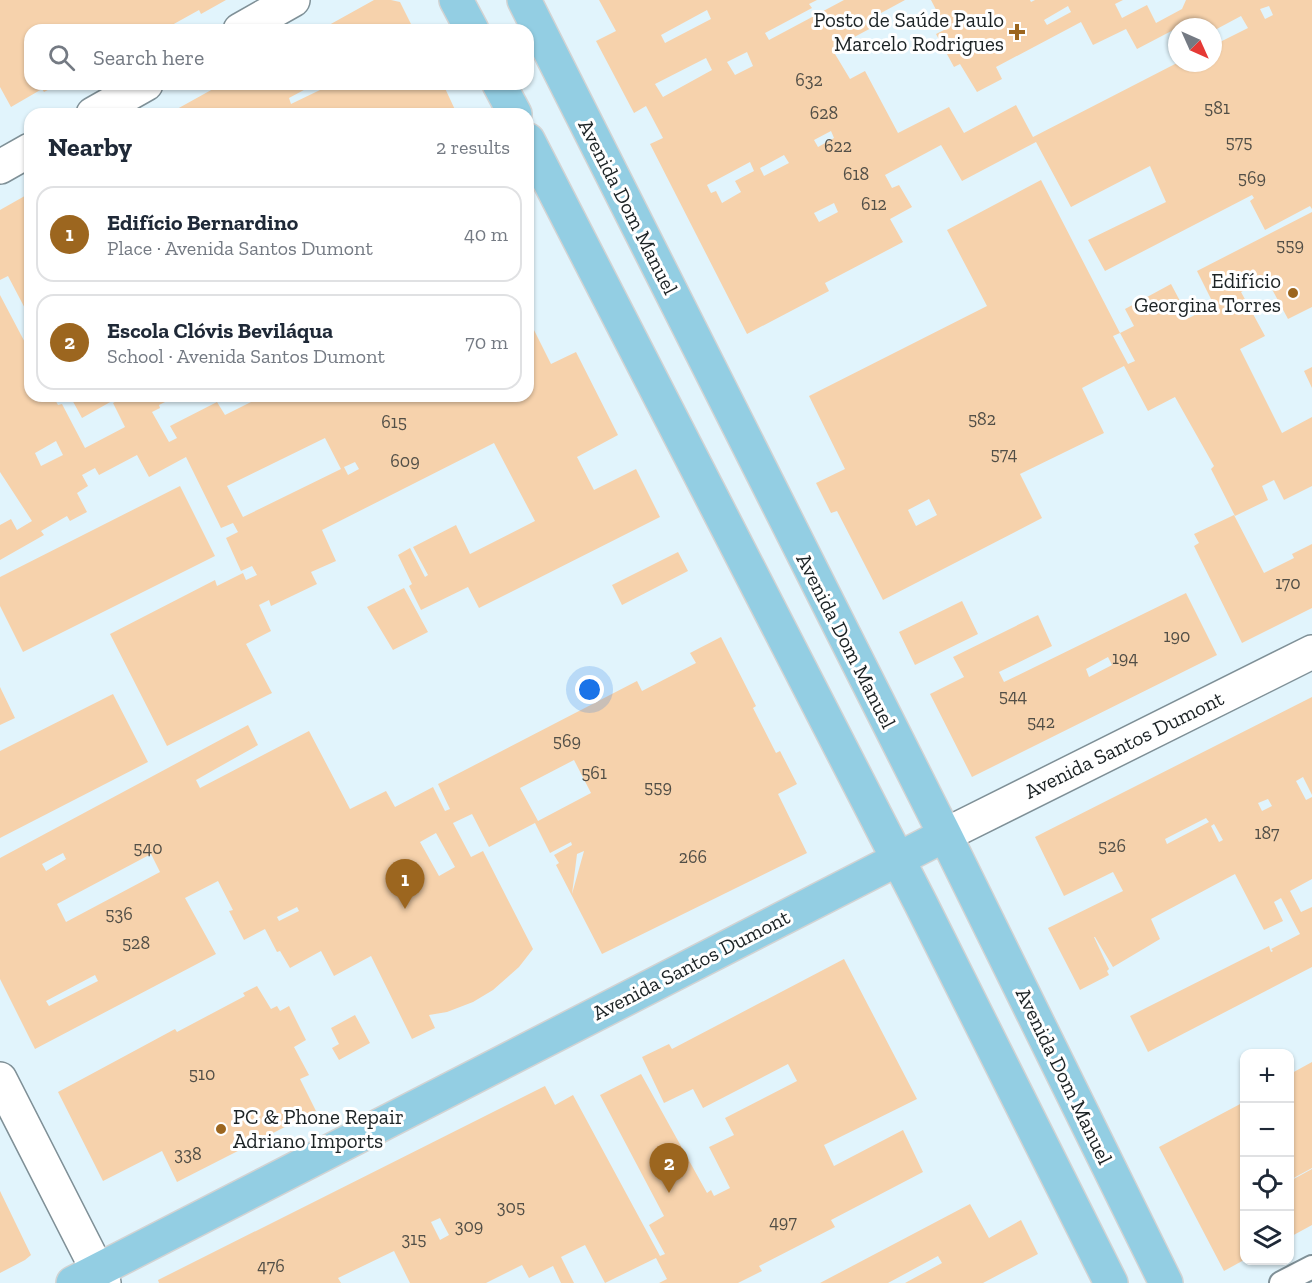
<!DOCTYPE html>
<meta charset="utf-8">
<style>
body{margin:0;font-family:"Zilla Slab",serif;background:#f6f6f7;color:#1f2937}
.controls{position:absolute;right:18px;bottom:18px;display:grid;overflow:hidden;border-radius:12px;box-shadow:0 2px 4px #0004}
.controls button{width:54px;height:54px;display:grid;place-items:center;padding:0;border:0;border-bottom:2px solid #e0e1e3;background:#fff;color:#1f2937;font:30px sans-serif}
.compass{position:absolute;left:1168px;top:18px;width:54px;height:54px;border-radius:50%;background:#fff;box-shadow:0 2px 4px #0004;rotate:135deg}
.you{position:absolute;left:590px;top:690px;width:21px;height:21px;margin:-15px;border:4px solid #fff;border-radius:50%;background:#1a73e8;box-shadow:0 0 0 9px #1a73e833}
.badge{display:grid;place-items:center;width:39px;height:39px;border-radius:50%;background:#9c661f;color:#fff;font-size:20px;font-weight:700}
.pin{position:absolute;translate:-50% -50px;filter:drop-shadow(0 2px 3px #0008)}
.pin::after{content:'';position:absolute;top:32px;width:21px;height:18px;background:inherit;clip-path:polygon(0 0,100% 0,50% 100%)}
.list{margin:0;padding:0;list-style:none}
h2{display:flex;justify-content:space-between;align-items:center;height:78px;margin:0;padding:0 24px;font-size:26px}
h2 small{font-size:20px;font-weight:400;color:#747a83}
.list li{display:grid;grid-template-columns:39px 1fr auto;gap:18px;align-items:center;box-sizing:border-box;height:96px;margin:0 12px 12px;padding:0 12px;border:2px solid #e0e1e3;border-radius:18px}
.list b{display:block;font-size:22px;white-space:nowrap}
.list p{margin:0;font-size:20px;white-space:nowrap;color:#747a83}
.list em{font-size:20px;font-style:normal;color:#747a83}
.icon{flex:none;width:33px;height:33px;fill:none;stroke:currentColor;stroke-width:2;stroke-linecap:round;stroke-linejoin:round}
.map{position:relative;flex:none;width:1312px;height:1283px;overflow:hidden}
.search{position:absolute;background:#fff;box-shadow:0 2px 4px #0004;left:24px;top:24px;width:510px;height:66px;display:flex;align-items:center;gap:15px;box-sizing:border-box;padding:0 21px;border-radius:18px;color:#747a83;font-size:22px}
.panel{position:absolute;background:#fff;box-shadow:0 2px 4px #0004;left:24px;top:108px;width:510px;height:294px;border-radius:18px}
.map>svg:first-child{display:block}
.building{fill:#f6d2ac;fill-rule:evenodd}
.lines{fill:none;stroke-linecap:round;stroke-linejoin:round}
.service-casing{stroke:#7f9097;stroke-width:26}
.minor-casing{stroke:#7f9097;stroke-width:36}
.secondary-casing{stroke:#7f9097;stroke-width:36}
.primary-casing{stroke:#d2d3d3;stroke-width:36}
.service{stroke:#fff;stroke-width:22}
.minor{stroke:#fff;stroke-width:33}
.secondary{stroke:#fff;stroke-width:33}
.primary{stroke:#93cee3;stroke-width:33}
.poi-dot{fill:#9c661f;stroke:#fff;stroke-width:2}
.labels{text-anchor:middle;stroke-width:6;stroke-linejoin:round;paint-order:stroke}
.number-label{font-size:18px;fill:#524f47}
.poi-label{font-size:21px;fill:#1c2325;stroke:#fff;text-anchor:end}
.street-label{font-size:21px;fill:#1c2325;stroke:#fff}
</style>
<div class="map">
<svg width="1312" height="1283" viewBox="0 0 1312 1283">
<rect width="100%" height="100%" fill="#e1f4fc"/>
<path class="building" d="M0 0H226L201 14 199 10 163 30H30V84H59L44 92 42 89 11 107 0 87Z
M374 0H391L400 2 414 30H320Z
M599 0H817L809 4 812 8 765 33 769 40 844 0H905L870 19 873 27 832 49 850 79 865 71 898 133 949 107 964 133 1016 105 1033 137 1177 63H1213V37L1216 44 1248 28 1241 16 1213 31V27L1181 26 1137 49 1126 29 1093 45 1081 22 996 67 1002 79 977 92 960 64 954 67 936 34 946 29 931 0H1030L1031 2 1035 0H1123L1115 4 1122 18 1147 5 1156 23 1182 9 1186 0H1312V209L1310 206 1265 230 1250 201 1254 198 1252 195 1105 271 1088 240 1166 202 1150 166 1071 207 1036 142 962 181 941 145 885 175 892 188 899 185 912 207 890 219 903 242 825 283 829 291 747 334 650 144 663 138 646 106 634 113 596 41 616 31ZM1068 6 1071 12 1047 25 1044 20ZM1269 6 1273 15 1265 19 1260 9ZM707 10 711 19 665 43 661 35ZM747 52 753 66 735 75 727 62ZM706 58 712 70 663 97 655 84ZM831 131 834 138 818 147 814 140ZM784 155 789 163 764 176 760 168ZM750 162 754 171 735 181 741 192 722 203 716 191 711 193 707 185ZM834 203 838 212 819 222 814 213Z
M222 84H315L289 98 291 104 320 90 317 84H443L457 114H432L429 109 419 114H168Z
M1041 180 1120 333 1134 326 1125 309 1171 284 1189 318 1214 305 1197 271 1312 212V307L1288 319 1266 278 1241 292 1265 336 1240 349 1282 433 1312 417V486L1284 500 1274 480 1262 486 1268 500 1235 516 1211 469 1214 466 1175 397 1148 411 1124 366 1082 388 1104 433 1020 474 1042 518 883 600 837 511 831 513 816 483 845 469 809 396 987 306 947 230ZM1120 333 1135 361 1128 364 1113 336ZM929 499 937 515 916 526 908 510Z
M30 193V318L8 276 0 280V210Z
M0 295 30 352V396H53L58 405 62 404 85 448 125 427 113 403 125 396H177L159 405 160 408 152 412 169 442 177 438 170 426 217 402 225 415 263 396H528V318L551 364 576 352 618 435 577 457 594 490 636 469 660 517 479 608 468 587 421 610 409 586 412 584 398 555 410 548 425 577 428 575 413 547 456 525 470 554 535 521 494 443 322 530 336 561 311 572 317 584 271 606 269 600 259 605 271 631 246 644 272 693 167 746 110 634 215 580 217 586 243 573 246 580 257 575 252 566 241 571 226 538 238 532 233 523 221 528 186 457 149 477 137 455 99 475 95 468 82 475 88 486 77 493 87 512 70 521 67 516 41 531 44 535 0 560V525L11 519 17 530 32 521 0 472ZM325 438 341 469 243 517 227 486ZM56 441 63 455 41 466 35 453ZM355 462 359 469 348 475 344 467Z
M1312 367V388L1304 371Z
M70 396H109L112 401 82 418Z
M180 486 215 556 23 652 0 606V577Z
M1234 515 1264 573 1294 558 1292 554 1312 544V608L1242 643 1194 546 1199 543 1194 534Z
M678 552 688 571 622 605 612 585Z
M404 588 428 632 393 650 367 607Z
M1186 593 1217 655 972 777 930 694 964 677 953 657 1038 615 1052 646 999 672 1004 682ZM1108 657 1112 665 1089 677 1086 669Z
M962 601 978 634 915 665 899 632Z
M721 637 756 706 753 708 776 753 780 751 797 784 778 794 807 853 602 954 556 865 559 863 554 855 572 845 571 842 550 853 535 823 489 847 472 814 453 823 471 857 483 851 533 949 519 967 493 990 473 1002 447 1012 429 1015 435 1028 412 1039 371 956 334 976 321 951 290 968 280 951 277 952 265 929 244 940 229 911 233 910 218 881 185 898 216 954 35 1049 0 979V858L248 725 258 745 196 780 200 788 309 731 350 809 386 791 395 807 433 787 445 811 450 809 438 784 637 681 642 691 696 663 690 653ZM574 760 591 793 538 821 520 788ZM436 833 455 867 439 876 420 842ZM584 851 572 894 577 854ZM63 853 66 859 46 871 42 864ZM151 854 160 872 66 922 57 904ZM297 907 299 911 279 921 277 917ZM95 975 98 981 49 1006 46 1001Z
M0 687 15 718 0 725Z
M113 694 148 762 0 838V751Z
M1312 697V795L1303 777 1296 781 1306 800 1312 797V879L1290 891 1301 912 1312 907V967L1148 1052 1130 1016 1269 946 1271 952 1273 951 1271 949 1300 934 1281 898 1274 902 1283 921 1264 930 1235 874 1151 919 1160 939 1113 967 1095 937H1094L1109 969 1107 971 1109 975 1080 990 1048 928 1123 891 1113 872 1064 896 1035 837ZM1268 799 1272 806 1262 811 1258 803ZM1206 818 1209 822 1167 844 1165 839ZM1214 824 1223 840 1219 842 1211 826Z
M844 959 917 1099 824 1145 834 1166 903 1130 923 1172 831 1220 835 1227 759 1266 762 1271 738 1283H659L667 1279 656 1258 605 1283 585 1245 561 1257 574 1283H561L553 1266 529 1278 522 1265 486 1283H410L394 1251 338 1278 341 1283H159L158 1280 545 1086 555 1105 573 1095 660 1256 665 1254 649 1225 664 1216 600 1095 641 1074 707 1193 711 1190 714 1196 730 1188 709 1147 734 1135 725 1118 797 1081 788 1064 703 1108 693 1089 664 1103 642 1057 669 1044 672 1049ZM440 1218 449 1235 440 1240 431 1222Z
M257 986 271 1009 277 1006 280 1011 289 1006 306 1040 294 1047 309 1075 300 1079 316 1111 177 1182 162 1151 103 1181 58 1092 175 1029 177 1032 245 996 243 993Z
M355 1015 370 1043 339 1060 332 1048 339 1044 331 1028Z
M1312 1062V1168L1290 1180V1078L1293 1076 1292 1073Z
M1244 1102V1260L1224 1271 1159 1147Z
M1312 1169V1225L1290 1237V1181Z
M0 1191 31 1255 25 1260 0 1273Z
M970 1204 989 1238 1021 1220 1038 1254 983 1283H905L942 1263 938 1256 888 1283H820Z"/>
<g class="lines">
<defs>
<path id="service" d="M1281 1283 1312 1267"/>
<path id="minor" d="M240 30 293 0
M93 114 146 84
M0 167 30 150
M0 1079 104 1283"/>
<path id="secondary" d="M945 835 1312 652"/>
<path id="primary" d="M456 0 472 30
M524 0 945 835 1166 1283
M499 84 515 114
M528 140 921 904 1111 1283
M73 1283 945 835"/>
</defs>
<use href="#service" class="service-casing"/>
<use href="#minor" class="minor-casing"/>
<use href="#secondary" class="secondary-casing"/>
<use href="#primary" class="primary-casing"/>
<use href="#service" class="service"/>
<use href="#minor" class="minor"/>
<use href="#secondary" class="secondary"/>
<use href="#primary" class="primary"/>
</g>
<g class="poi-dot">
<path d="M1014 23h6v6h6v6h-6v6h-6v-6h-6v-6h6z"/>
<circle cx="1293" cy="293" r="6"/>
<circle cx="221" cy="1129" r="6"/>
</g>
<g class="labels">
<g class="number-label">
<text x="809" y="86">632</text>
<text x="1217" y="114">581</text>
<text x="824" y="119">628</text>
<text x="1239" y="148">575</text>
<text x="838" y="152">622</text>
<text x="856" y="180">618</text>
<text x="1252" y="184">569</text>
<text x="874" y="210">612</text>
<text x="1290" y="251">559</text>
<text x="982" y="425">582</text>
<text x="394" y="428">615</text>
<text x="1004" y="460">574</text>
<text x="405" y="467">609</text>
<text x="1288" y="589">170</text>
<text x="1177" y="642">190</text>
<text x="1125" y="664">194</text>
<text x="1013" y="702">544</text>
<text x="1041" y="728">542</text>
<text x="567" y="747">569</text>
<text x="594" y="779">561</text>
<text x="658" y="793">559</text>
<text x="1267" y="839">187</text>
<text x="1112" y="852">526</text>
<text x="148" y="854">540</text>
<text x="693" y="863">266</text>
<text x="119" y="920">536</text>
<text x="136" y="949">528</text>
<text x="202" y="1080">510</text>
<text x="188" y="1160">338</text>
<text x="511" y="1213">305</text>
<text x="783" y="1228">497</text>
<text x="469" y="1232">309</text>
<text x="414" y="1245">315</text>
<text x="271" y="1272">476</text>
</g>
<g class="poi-label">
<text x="1004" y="27">Posto de Saúde Paulo<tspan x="1004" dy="24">Marcelo Rodrigues</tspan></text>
<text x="1281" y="288">Edifício<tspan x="1281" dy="24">Georgina Torres</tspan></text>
<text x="233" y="1124" text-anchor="start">PC &amp; Phone Repair<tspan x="233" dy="24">Adriano Imports</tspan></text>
</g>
<g class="street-label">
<text transform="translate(628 207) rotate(63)" y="7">Avenida Dom Manuel</text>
<text transform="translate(846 641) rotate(63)" y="7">Avenida Dom Manuel</text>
<text transform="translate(1124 745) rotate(-26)" y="7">Avenida Santos Dumont</text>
<text transform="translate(691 965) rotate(-27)" y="7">Avenida Santos Dumont</text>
<text transform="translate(1064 1076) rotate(64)" y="7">Avenida Dom Manuel</text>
</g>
</g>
</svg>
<div class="controls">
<button>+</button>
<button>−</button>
<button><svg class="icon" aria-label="locate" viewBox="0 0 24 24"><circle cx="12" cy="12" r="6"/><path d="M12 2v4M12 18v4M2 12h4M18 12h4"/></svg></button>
<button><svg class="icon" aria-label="layers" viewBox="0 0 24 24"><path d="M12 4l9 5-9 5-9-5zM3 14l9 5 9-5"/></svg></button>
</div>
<svg class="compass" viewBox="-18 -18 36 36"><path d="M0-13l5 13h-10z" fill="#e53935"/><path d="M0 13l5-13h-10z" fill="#747a83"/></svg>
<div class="you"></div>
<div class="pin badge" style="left:405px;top:909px">1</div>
<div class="pin badge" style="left:669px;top:1193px">2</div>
<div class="search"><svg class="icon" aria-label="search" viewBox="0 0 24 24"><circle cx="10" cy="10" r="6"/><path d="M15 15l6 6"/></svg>Search here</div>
<section class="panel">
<h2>Nearby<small>2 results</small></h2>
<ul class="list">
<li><span class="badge">1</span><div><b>Edifício Bernardino</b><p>Place · Avenida Santos Dumont</p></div><em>40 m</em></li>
<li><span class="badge">2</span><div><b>Escola Clóvis Beviláqua</b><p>School · Avenida Santos Dumont</p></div><em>70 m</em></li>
</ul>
</section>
</div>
